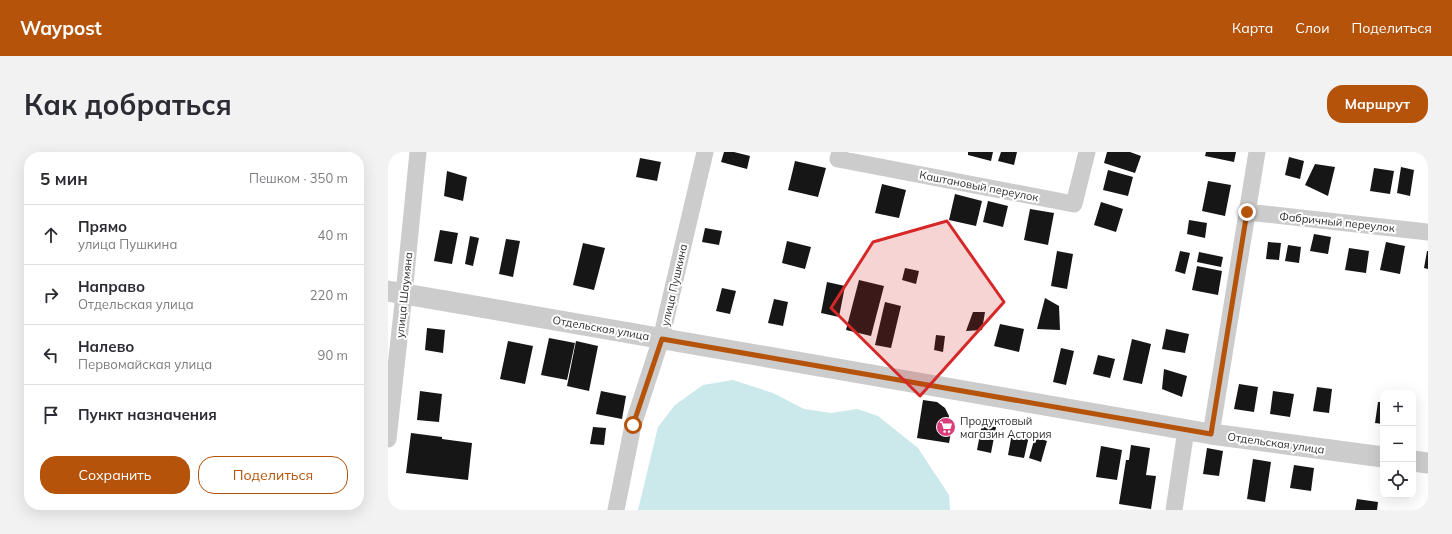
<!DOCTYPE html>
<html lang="ru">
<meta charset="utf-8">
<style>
body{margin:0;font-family:Mulish,sans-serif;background:#f2f2f3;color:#2b2b33}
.controls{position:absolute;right:12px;bottom:12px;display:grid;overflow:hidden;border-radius:8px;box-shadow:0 4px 16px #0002}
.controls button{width:36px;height:36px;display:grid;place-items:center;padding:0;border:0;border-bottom:1px solid #e1e1e2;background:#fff;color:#2b2b33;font:20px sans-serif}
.stop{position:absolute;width:12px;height:12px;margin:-9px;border:3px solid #b45309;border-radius:50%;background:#fff}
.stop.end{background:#b45309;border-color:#fff;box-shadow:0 1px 4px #0008}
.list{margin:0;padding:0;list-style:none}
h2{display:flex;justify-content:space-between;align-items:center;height:52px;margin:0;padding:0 16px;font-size:17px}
h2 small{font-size:13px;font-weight:400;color:#7c7c81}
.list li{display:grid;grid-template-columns:26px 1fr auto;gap:12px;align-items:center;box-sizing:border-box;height:60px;padding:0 16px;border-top:1px solid #e1e1e2}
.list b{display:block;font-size:15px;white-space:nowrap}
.list p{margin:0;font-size:13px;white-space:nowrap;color:#7c7c81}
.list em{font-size:13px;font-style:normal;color:#7c7c81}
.actions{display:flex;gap:8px;padding:12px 16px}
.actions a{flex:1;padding:9px 0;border:1px solid #b45309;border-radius:16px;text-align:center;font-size:14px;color:#b45309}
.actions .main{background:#b45309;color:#fff}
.icon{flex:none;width:22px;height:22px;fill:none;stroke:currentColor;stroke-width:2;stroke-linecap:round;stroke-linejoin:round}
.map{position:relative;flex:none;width:1040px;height:358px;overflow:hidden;border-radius:16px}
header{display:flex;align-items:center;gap:24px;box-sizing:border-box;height:56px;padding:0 20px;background:#b45309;color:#fff}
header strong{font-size:19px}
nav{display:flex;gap:22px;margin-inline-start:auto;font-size:14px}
.intro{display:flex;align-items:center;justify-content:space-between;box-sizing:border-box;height:96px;padding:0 24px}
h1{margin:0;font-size:28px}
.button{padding:10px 18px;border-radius:16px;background:#b45309;color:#fff;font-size:14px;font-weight:700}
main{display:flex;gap:24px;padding:0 24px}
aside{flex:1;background:#fff;border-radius:16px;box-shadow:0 4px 16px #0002}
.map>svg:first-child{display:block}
.water{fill:#cbe8ea}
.building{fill:#161616}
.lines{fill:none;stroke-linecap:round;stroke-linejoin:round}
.minor{stroke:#ccc;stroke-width:17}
.tertiary{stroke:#ccc;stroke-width:21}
.route{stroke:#b45309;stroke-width:5}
.marked{fill:#d62828;fill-opacity:0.2;stroke:#d62828;stroke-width:3;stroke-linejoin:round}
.labels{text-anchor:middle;stroke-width:4;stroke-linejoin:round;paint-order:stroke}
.street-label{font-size:11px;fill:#2f2f2f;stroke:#fff}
.poi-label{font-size:11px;fill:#2f2f2f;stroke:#fff;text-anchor:start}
</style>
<header>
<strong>Waypost</strong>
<nav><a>Карта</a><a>Слои</a><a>Поделиться</a></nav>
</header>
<div class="intro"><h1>Как добраться</h1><a class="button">Маршрут</a></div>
<main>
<aside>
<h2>5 мин<small>Пешком · 350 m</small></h2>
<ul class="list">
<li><svg class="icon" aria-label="ahead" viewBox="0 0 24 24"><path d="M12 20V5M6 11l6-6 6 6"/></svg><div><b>Прямо</b><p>улица Пушкина</p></div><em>40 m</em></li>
<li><svg class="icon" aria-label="right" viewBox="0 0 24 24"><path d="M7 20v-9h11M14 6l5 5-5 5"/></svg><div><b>Направо</b><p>Отдельская улица</p></div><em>220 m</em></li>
<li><svg class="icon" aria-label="left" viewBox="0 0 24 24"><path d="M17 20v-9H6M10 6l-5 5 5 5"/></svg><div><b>Налево</b><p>Первомайская улица</p></div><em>90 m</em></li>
<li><svg class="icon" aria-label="arrive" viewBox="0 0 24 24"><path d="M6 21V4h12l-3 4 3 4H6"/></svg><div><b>Пункт назначения</b></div></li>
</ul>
<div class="actions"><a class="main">Сохранить</a><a>Поделиться</a></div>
</aside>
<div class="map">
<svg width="1040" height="358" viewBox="0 0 1040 358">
<rect width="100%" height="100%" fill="#fff"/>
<path class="water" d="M345 228 385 241 416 257 443 261 469 257 490 264 530 296 561 343 562 358H250L270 275 287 253 315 233Z"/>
<path class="building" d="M336 0H346L362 4 359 17 333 10Z
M580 0H605L603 9 580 3Z
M613 0H629L626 13 610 9Z
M719 0H742L753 4 747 21 716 11Z
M818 0H848L846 10 817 4Z
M901 5 916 9 912 27 897 23Z
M252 6 273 10 269 29 248 25Z
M407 9 438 16 430 45 400 38Z
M927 12 947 15 940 44 917 33Z
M1013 15 1026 18 1022 44 1009 41Z
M986 16 1006 19 1002 42 982 39Z
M720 18 745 25 740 44 715 38Z
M59 19 79 25 75 49 56 44Z
M820 29 843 33 837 64 814 59Z
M494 32 518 38 511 66 487 61Z
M567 42 594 49 588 74 561 68Z
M600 49 620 54 615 75 595 70Z
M713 50 735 57 728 80 706 73Z
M642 57 666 61 660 93 636 88Z
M801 68 819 71 817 86 799 82Z
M317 76 334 79 331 93 314 90Z
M52 78 70 81 64 112 46 109Z
M926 82 943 85 940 102 922 99Z
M82 84 91 86 85 114 77 112Z
M118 87 132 89 125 125 111 122Z
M399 89 423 95 417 117 394 111Z
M880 90 893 91 891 108 878 107Z
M998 90 1017 94 1012 122 992 118Z
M195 91 217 96 206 138 185 133Z
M900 93 913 95 911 111 897 109Z
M961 96 981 99 978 121 957 118Z
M669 99 685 102 679 137 663 134Z
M792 99 802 101 797 122 787 119Z
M1039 99H1040V117L1036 116Z
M811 100 835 105 833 115 809 110Z
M809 114 834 119 830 143 804 138Z
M517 116 531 119 528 132 514 128Z
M471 128 496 134 483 184 458 178Z
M439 130 457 134 451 165 433 161Z
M334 136 348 139 342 162 328 159Z
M657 146 671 154 672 178 649 177Z
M386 147 400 150 395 174 380 171Z
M497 150 513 154 503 196 487 193Z
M585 160H597L594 178 578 179Z
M612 172 636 177 631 200 606 194Z
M39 176 57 178 55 201 37 198Z
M778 177 801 182 797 201 774 197Z
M548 183 557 184 555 200 546 198Z
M161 186 187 191 179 228 153 223Z
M744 187 763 192 754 232 735 228Z
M120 189 145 194 137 232 112 227Z
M188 189 210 194 201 239 179 234Z
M673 196 686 199 678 233 665 230Z
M710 203 727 207 722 226 705 222Z
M776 217 799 224 794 245 774 237Z
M851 232 870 235 866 260 846 257Z
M929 235 944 237 941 261 925 259Z
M32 239 54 242 51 270 29 268Z
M213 239 238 244 234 267 208 262Z
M885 239 906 242 902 265 882 262Z
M535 248 549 250 557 256 561 264 559 275H564L561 291 529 286Z
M990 250H995V272L987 271Z
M594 272 608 275 603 301 589 298Z
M205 275 218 276 216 293 202 292Z
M23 281 54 285V287L84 291 80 328 18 321Z
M624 281 641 284 636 306 620 303Z
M647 285 659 289 653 310 641 306Z
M743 293 762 296 758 323 768 324 763 357 731 352 738 308H741Z
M713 294 734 298 729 328 708 325Z
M819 296 835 299 831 324 815 322Z
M865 307 883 310 877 350 859 347Z
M906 313 926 316 923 339 902 336Z
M969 347 990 350 989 358H967Z"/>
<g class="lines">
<path class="minor" d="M452 0 450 7 686 52 699 0
M859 60 1040 80
M823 282 869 0
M0 287 16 142 30 0
M228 358 245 273 273 187 317 0
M786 358 798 278"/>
<path class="tertiary" d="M0 139 823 282 995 305
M1025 309 1040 311"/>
</g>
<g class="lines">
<path class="route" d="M245 273 274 187 823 282 859 60"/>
</g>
<path class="marked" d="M559 69 616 150 532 244 443 156 485 90Z"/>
<defs>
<symbol id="supermarket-disc" viewBox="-11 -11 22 22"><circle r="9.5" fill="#db3d7b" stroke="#fff"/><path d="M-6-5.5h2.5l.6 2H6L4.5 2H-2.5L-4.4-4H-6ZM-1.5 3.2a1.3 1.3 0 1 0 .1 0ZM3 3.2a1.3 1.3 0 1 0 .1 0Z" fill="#fff"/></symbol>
</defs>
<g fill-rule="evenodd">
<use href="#supermarket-disc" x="547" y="264" width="22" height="22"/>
</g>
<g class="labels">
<g class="street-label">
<text transform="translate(591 34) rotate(11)" y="4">Каштановый переулок</text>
<text transform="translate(949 70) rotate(6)" y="4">Фабричный переулок</text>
<text transform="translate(286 133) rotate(-77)" y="4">улица Пушкина</text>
<text transform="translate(16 143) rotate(-84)" y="4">улица Шаумяна</text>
<text transform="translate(213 176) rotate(10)" y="4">Отдельская улица</text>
<text transform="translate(888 291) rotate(8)" y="4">Отдельская улица</text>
</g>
<g class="poi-label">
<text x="572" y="273">Продуктовый<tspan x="572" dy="13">магазин Астория</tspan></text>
</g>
</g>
</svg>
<div class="controls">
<button>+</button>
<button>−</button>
<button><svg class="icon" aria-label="locate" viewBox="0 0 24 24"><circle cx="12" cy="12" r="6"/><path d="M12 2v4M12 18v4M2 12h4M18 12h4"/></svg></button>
</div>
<div class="stop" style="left:245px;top:273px"></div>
<div class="stop end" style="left:859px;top:60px"></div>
</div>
</main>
